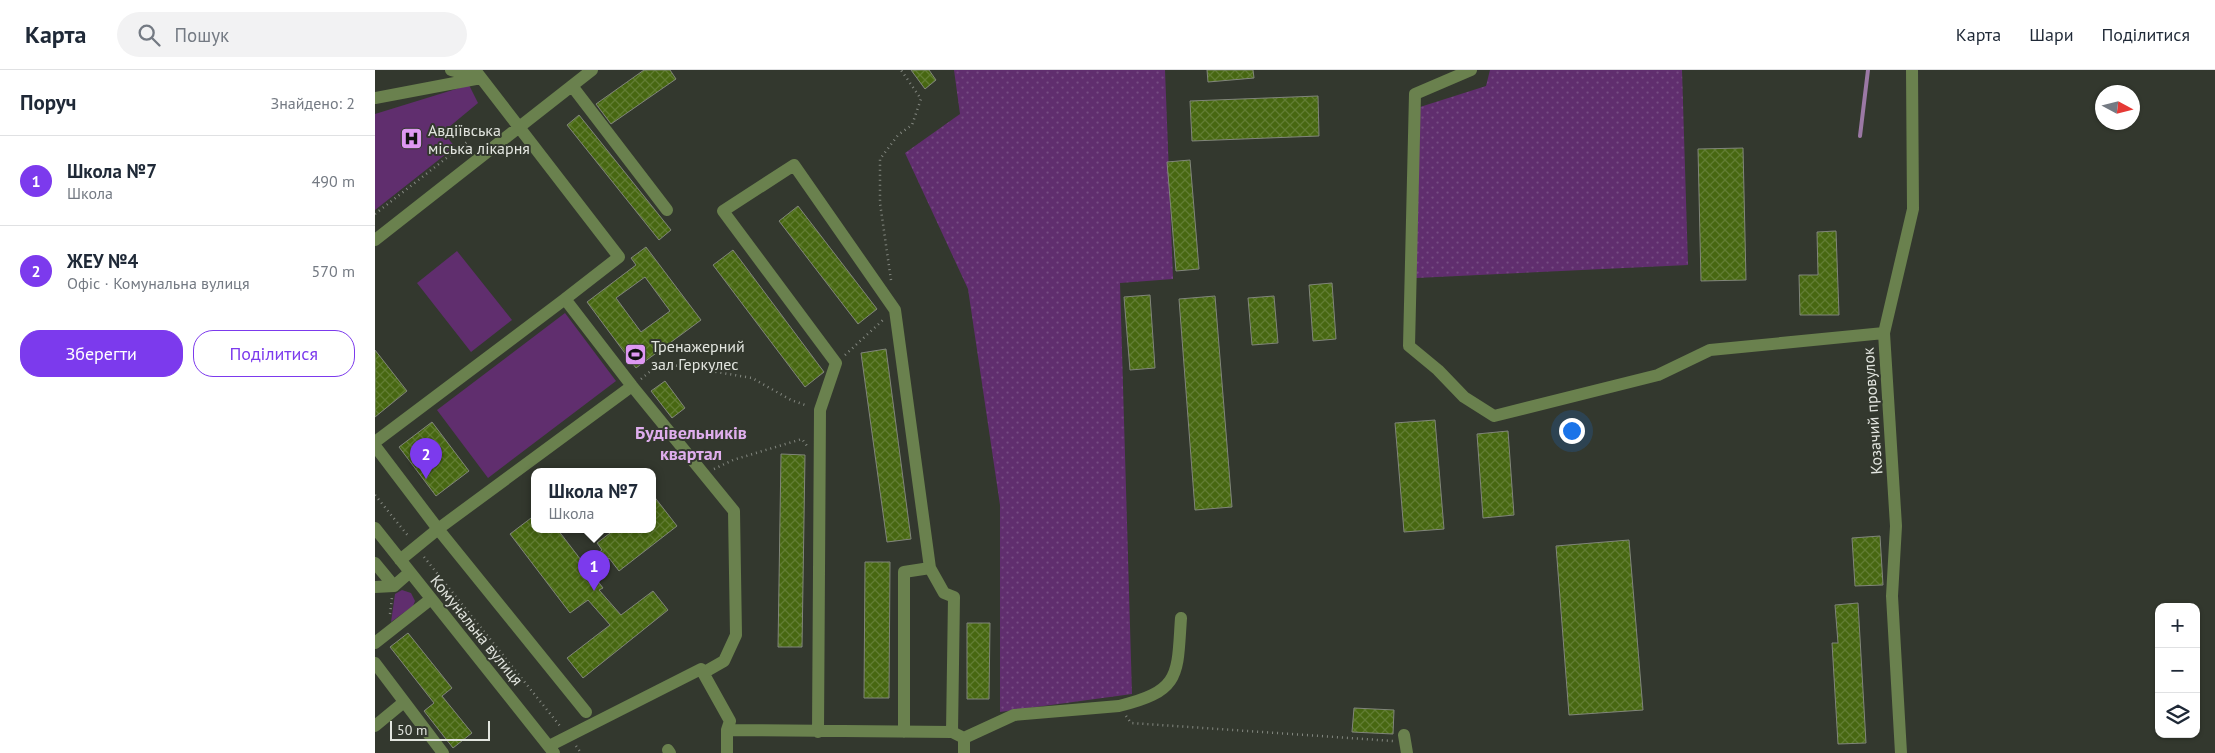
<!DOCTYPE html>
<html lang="uk">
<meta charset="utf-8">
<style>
body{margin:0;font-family:"PT Sans",sans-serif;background:#f2f2f3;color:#1f2937}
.controls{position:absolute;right:15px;bottom:15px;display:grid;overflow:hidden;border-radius:10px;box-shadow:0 1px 4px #0004}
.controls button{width:45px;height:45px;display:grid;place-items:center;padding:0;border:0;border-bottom:1px solid #e0e1e3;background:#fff;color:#1f2937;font:25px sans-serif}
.compass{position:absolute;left:1720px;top:15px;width:45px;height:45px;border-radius:50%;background:#fff;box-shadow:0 1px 4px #0004;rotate:97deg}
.scale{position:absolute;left:15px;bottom:12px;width:100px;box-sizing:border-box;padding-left:5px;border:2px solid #e2e5df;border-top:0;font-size:14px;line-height:18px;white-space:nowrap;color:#e2e5df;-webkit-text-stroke:4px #33382e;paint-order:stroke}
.you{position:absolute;left:1196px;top:360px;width:18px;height:18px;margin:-12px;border:4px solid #fff;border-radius:50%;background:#1a73e8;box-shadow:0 0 0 8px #1a73e833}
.badge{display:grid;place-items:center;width:32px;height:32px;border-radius:50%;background:#7c3aed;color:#fff;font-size:16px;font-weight:700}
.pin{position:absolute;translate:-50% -41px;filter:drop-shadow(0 1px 2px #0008)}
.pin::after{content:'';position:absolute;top:26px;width:18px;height:15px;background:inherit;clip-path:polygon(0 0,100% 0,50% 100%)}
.popup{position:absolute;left:156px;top:398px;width:125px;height:65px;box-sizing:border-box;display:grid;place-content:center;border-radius:10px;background:#fff;filter:drop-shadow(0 1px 4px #0005);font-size:16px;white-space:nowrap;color:#747a83}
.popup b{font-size:19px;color:#1f2937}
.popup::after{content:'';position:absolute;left:50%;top:100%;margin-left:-10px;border:10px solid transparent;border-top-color:#fff}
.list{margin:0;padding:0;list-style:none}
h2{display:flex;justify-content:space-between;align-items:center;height:65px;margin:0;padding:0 20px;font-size:21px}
h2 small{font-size:16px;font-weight:400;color:#747a83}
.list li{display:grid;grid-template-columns:32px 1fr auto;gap:15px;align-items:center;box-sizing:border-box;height:90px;padding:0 20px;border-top:1px solid #e0e1e3}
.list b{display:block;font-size:19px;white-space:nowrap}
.list p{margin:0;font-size:16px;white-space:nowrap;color:#747a83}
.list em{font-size:16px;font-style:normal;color:#747a83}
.actions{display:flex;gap:10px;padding:15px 20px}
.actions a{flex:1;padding:11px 0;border:1px solid #7c3aed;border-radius:20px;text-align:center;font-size:18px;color:#7c3aed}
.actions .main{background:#7c3aed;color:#fff}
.icon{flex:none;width:28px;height:28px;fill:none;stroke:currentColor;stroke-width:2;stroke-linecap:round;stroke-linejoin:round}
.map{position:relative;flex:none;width:1840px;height:683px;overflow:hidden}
header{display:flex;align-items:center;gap:30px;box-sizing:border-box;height:70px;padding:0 25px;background:#fff;border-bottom:1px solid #e0e1e3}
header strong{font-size:24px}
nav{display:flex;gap:28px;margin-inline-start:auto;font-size:18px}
.search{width:350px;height:45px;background:#f2f2f3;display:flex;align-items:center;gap:12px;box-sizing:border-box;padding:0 18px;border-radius:28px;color:#747a83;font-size:19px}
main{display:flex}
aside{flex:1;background:#fff}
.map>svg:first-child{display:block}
.green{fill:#602e6e}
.garden{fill:url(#garden-dots)}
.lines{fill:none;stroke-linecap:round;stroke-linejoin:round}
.stream{stroke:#9b78a4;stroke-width:4}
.building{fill:url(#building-cross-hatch);stroke:#80857a;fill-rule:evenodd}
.path{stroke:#848880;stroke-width:2.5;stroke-dasharray:1 4;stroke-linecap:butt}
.minor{stroke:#6a814e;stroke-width:12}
.labels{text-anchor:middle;stroke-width:4;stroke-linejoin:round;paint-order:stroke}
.poi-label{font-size:16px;fill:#e2e5df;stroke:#33382e;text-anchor:start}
.street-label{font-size:16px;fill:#e2e5df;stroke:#33382e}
.neighbourhood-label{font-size:18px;font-weight:bold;fill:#dfaeed;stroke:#33382e}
</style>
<header>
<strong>Карта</strong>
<div class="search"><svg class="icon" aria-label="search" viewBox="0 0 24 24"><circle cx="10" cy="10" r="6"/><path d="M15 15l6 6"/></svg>Пошук</div>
<nav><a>Карта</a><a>Шари</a><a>Поділитися</a></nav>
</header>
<main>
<aside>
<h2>Поруч<small>Знайдено: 2</small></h2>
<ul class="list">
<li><span class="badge">1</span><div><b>Школа №7</b><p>Школа</p></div><em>490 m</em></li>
<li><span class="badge">2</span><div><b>ЖЕУ №4</b><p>Офіс · Комунальна вулиця</p></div><em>570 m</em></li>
</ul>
<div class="actions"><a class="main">Зберегти</a><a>Поділитися</a></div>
</aside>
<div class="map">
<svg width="1840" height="683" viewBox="0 0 1840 683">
<defs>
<pattern id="garden-dots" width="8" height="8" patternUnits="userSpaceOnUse" patternTransform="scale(1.25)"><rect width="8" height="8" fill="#602e6e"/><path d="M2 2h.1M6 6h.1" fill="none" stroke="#764c82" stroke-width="1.8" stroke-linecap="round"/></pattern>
<pattern id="building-cross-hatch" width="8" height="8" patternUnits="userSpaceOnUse" patternTransform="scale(1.25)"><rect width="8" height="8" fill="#476711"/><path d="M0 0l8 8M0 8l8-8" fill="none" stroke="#617d33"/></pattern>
</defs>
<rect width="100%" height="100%" fill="#33382e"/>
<path class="green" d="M94 15 103 33 68 62 80 77 0 140V44Z
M82 181 137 250 96 282 42 213Z
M190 243 241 311 113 408 62 340Z
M27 520 36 523 40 531 38 536 16 552 20 524Z"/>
<path class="garden" d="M579 0H790L798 209 745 213 757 624 625 642V435L593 219 530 83 585 44Z
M1115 0H1307L1313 195 1041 208 1045 37 1111 16Z"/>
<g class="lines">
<path class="stream" d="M1485 66 1493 0"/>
</g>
<path class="building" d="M269 0H295L301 9 236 54 221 34Z
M536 0H554L561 10 550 19Z
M832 0H878L879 8 833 12Z
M943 26 944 66 817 71 815 31Z
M204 45 296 160 284 170 192 55Z
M1368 78 1371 210 1326 211 1323 79Z
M815 90 824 199 801 201 792 92Z
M423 136 502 239 483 254 404 151Z
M1461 161 1464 245H1425L1424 205H1443L1442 162Z
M271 177 326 250 261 298 212 232 261 195 256 188ZM270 207 295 241 266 262 241 228Z
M358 180 449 302 430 317 338 195Z
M957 213 961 269 938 271 934 215Z
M775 225 780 298 755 300 749 227Z
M840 226 857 437 820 440 804 229Z
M899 226 903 273 877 275 873 228Z
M511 279 536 469 512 472 486 283Z
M0 280 32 321 0 347Z
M290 311 310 338 297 348 276 321Z
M1060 350 1069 459 1029 462 1020 353Z
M57 352 94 401 61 426 24 377Z
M1133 361 1139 445 1108 448 1102 364Z
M406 384 430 385 427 577H403Z
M278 425 302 456 244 501 234 488 216 502 228 518 224 520 246 545 278 521 293 540 208 608 192 588 235 555 213 530 195 543 135 464 160 445V460H183L209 494 227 480 222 473 239 460H278Z
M1505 466 1508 515 1480 516 1477 468Z
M1254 470 1268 640 1194 645 1181 476Z
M490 492H515L514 628H489Z
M1483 533 1491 673 1463 674 1457 573H1463L1460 535Z
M592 553H615L614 629H592Z
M33 563 77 618 67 626 97 663 78 678 49 641 59 633 15 577Z
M979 638 1019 640 1018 664 977 662Z"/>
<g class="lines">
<path class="path" d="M0 144 92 72
M516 210 505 133V89L523 65 537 55 546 29 526 0
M470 285 508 250
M266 309 283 295 306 296 377 308 416 330 433 336
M339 399 358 390 427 369 432 376
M0 425 34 467
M49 487 185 656
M15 544 17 527
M751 646 756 653 1018 671
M201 676 206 683"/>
<path class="minor" d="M100 0 244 187 190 229
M1096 0 1040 24 1034 276 1063 300 1089 327 1119 346 1283 305 1335 280 1509 263
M197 16 292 140
M0 28 106 8 76 0
M0 170 217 0
M0 372 190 229 257 316 359 441 361 565 349 591 328 603
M0 376 63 459 211 642
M0 458 179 683
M25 490 63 459 257 316
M0 493 19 516
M555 498 569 523 579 527 577 662
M0 517 19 516 35 502
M0 573 56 529
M0 593 68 683
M0 656 29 632
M443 662 445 340 461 293 348 141 419 95 520 240 555 498 529 502V662
M1029 665 1032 683
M589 668 639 645 744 636C807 621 802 604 806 548
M174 676 326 599 355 651 352 660 577 662 589 668V683
M293 680 295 683
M352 683V660
M1526 683 1517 526 1521 456 1509 263 1538 139 1537 0"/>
</g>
<defs>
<symbol id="hospital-square" viewBox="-11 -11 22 22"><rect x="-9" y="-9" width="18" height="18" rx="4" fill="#de98f2" stroke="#33382e"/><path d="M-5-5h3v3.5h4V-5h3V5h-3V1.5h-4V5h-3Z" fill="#111"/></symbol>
<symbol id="stadium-square" viewBox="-11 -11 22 22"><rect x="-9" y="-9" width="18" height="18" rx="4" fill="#de98f2" stroke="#33382e"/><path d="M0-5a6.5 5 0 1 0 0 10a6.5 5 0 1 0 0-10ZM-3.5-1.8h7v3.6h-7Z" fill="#111"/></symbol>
</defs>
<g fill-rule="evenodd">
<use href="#hospital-square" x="24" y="56" width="25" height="25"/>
<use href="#stadium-square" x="248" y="272" width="25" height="25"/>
</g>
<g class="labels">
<g class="poi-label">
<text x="53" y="66">Авдіївська<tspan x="53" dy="18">міська лікарня</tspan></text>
<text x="276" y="282">Тренажерний<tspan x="276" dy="18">зал Геркулес</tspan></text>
</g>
<g class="street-label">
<text transform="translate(1497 341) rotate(-94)" y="6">Козачий провулок</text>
<text transform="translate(102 560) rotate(51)" y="6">Комунальна вулиця</text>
</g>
<g class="neighbourhood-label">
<text x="316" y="369">Будівельників<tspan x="316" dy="21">квартал</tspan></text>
</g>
</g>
</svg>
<div class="controls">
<button>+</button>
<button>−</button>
<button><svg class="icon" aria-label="layers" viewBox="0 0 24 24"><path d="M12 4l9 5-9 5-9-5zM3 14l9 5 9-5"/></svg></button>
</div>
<svg class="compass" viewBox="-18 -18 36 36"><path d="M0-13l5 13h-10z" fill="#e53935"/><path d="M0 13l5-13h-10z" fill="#747a83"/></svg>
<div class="scale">50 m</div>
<div class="you"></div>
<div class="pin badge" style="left:219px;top:521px">1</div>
<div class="popup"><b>Школа №7</b>Школа</div>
<div class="pin badge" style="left:51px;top:409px">2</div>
</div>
</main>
